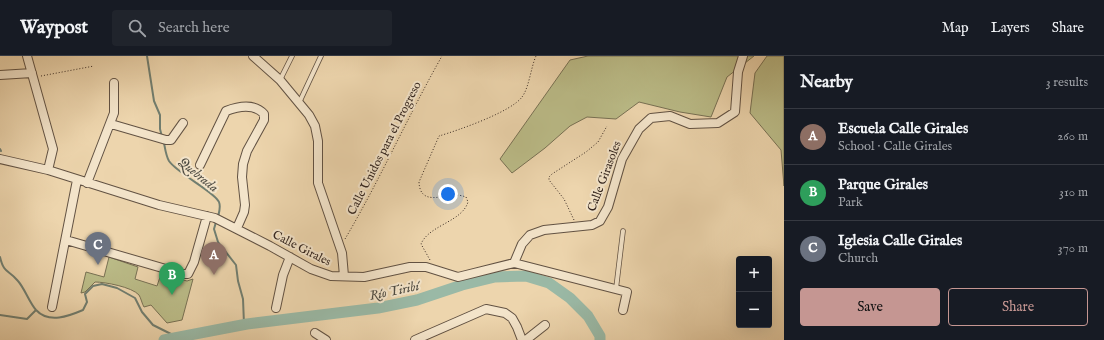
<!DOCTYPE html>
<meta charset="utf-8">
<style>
body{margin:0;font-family:"IM FELL English",serif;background:#20242c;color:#f1f3f6}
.controls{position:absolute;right:12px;bottom:12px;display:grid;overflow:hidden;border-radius:4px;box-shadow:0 4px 16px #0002}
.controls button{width:36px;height:36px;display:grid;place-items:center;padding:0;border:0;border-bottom:1px solid #363941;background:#171b24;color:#f1f3f6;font:20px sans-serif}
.you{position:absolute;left:448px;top:138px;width:14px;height:14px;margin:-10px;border:3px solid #fff;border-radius:50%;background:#1a73e8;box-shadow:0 0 0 6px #1a73e833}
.badge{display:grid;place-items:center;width:26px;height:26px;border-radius:50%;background:#c59692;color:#fff;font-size:13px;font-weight:700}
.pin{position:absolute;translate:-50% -33px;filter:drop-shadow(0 1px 2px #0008)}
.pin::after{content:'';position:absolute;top:21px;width:14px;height:12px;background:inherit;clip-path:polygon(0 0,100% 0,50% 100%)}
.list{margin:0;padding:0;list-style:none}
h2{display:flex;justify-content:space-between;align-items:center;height:52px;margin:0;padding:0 16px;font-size:17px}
h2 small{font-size:13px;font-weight:400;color:#9ea1a6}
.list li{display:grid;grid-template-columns:26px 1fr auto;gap:12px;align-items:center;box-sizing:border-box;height:56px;padding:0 16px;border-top:1px solid #363941}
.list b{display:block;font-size:15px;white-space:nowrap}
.list p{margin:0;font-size:13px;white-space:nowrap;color:#9ea1a6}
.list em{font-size:13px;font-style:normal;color:#9ea1a6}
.actions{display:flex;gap:8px;padding:12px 16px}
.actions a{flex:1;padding:9px 0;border:1px solid #c59692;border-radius:4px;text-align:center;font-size:14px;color:#c59692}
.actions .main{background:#c59692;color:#111}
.icon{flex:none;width:22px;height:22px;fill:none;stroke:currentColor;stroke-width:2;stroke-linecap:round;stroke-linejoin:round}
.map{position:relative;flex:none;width:784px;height:284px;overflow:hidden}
header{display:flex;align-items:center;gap:24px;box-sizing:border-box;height:56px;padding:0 20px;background:#171b24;border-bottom:1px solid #363941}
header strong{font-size:19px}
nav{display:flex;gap:22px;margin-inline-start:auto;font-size:14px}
.search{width:280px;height:36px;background:#20242c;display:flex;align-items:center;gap:10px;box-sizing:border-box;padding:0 14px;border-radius:4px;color:#9ea1a6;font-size:15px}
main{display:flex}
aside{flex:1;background:#171b24}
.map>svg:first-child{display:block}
.green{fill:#bbbc88;stroke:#787154}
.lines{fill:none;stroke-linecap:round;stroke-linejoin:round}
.stream{stroke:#717e70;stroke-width:2}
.river{stroke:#9ab9a6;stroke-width:11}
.service-casing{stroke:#625243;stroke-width:5.5}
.minor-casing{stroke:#625243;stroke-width:10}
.path{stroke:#342620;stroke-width:1;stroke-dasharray:1 2;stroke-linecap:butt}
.service{stroke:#f3e4ca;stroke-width:4}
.minor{stroke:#f3e4ca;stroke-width:8}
.labels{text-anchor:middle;stroke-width:4;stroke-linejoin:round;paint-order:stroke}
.street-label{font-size:12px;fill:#342620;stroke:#f3e4ca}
.water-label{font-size:13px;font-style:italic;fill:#4e4b42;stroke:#f3e4ca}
</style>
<header>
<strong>Waypost</strong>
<div class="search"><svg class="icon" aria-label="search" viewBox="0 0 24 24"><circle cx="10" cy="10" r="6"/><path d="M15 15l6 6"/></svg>Search here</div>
<nav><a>Map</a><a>Layers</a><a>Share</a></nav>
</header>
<main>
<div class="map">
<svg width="784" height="284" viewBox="0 0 784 284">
<rect width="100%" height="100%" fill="#edd5ad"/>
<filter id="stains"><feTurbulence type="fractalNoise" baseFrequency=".005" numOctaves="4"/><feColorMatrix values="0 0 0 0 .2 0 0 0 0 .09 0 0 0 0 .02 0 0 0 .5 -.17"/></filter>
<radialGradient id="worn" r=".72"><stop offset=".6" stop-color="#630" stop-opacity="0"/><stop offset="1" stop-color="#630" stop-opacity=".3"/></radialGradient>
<path class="green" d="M588 0H754L727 21 711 61 680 56 639 46 616 63 587 61 570 70 545 92 512 117 500 103 570 4Z
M767 0H784V130L781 94 750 57 755 17Z
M109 201 138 211 135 223 157 230 161 218 187 225 193 223 182 264 167 267 151 249 144 251C142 248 141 242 139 239 132 231 105 226 95 226L85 236 81 237 86 216 104 221Z"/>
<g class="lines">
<path class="stream" d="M147 0 154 45 160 59V73L162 81
M164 87C165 92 166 100 169 105 178 118 215 136 219 146 221 151 219 157 218 161
M0 93 1 95
M216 166 214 173 218 186 236 209 238 225 243 243 244 268
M0 201C4 218 8 213 18 225 25 233 29 246 36 254 49 268 69 260 83 254L87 246 85 238 93 230 102 228 117 232 135 242 142 256 153 269 177 281
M0 259 27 263 36 254"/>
<path class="river" d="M164 284 247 268 378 252 417 244 462 229 495 221 526 220 549 227 570 242 588 260 600 280V284"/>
<defs>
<path id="service" d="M280 24 292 0
M299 47 321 0
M616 233 623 175"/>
<path id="minor" d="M27 0 53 93 48 114
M253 0 280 24 309 59 315 70 318 85V127L342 197 344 220
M0 19 32 17
M111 68 166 84H171L183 67
M0 103 48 114 159 149 215 162 270 190 311 213 331 220 364 221 410 211H426L458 221 514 207 627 236 623 254
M200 109 226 55C239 50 254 47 264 58V64L247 95 243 108 242 121 245 149 244 156 237 172
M87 127 114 57V27
M66 184 183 218H188L194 206 207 160
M514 207 522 188 530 179 544 174 592 169 600 165 608 151 622 103 639 73 651 62 670 60 690 68 718 67 735 56 738 16 743 0
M52 251 77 124
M276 252 283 219 290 201
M315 277 326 284
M415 284 486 253 505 257 512 262 517 271 522 284
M526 284 545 269"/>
</defs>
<use href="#service" class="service-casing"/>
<use href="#minor" class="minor-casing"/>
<path class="path" d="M41 20 94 10
M574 164 564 143 549 124V121L552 118 586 96 598 86 607 70
M345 183C380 124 408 60 442 0
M430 204 421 188C429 169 462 166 468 146L466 141C463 140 459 139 457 139 442 139 420 150 419 126L439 80C459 74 511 56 522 41 529 32 531 11 536 0"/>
<use href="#service" class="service"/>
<use href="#minor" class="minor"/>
</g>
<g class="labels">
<g class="street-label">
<text transform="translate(384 92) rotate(-63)" y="4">Calle Unidos para el Progreso</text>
<text transform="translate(604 120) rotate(-69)" y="4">Calle Girasoles</text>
<text transform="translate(302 192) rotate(27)" y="4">Calle Girales</text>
</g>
<g class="water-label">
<text transform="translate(199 118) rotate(39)" y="5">Quebrada</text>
<text transform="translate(394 234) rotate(-12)" y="5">Río Tiribí</text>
</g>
</g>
<rect width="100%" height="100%" filter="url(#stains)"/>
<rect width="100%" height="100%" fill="url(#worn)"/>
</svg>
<div class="controls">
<button>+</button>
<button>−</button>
</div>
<div class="you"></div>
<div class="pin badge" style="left:214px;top:219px;background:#8d6e63">A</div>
<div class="pin badge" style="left:172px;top:239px;background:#2e9e5b">B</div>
<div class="pin badge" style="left:98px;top:209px;background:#6b7280">C</div>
</div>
<aside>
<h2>Nearby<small>3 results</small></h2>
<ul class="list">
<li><span class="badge" style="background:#8d6e63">A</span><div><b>Escuela Calle Girales</b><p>School · Calle Girales</p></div><em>260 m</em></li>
<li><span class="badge" style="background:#2e9e5b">B</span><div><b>Parque Girales</b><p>Park</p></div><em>310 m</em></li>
<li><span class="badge" style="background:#6b7280">C</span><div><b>Iglesia Calle Girales</b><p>Church</p></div><em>370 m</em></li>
</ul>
<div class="actions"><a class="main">Save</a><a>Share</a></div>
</aside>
</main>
